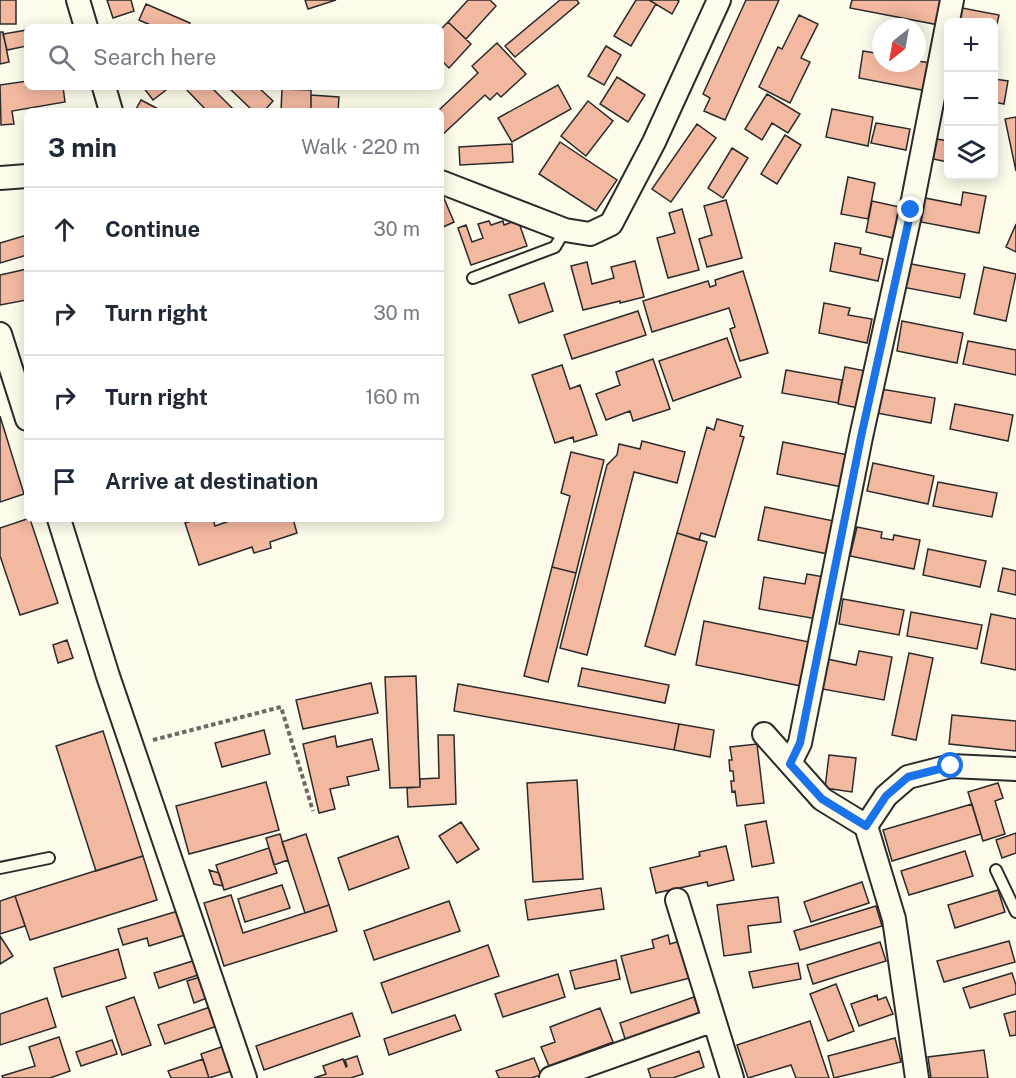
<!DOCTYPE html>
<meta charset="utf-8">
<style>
body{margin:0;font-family:"Public Sans",sans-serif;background:#f2f2f3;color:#1f2937}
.controls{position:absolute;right:18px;top:18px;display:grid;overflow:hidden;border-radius:9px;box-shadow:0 3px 15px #0003}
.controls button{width:54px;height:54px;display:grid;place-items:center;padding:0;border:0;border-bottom:2px solid #e0e1e3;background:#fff;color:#1f2937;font:30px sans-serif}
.compass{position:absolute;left:872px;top:18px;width:54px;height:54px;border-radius:50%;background:#fff;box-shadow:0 3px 15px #0003;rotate:211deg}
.stop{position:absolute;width:18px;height:18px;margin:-14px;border:4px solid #1a73e8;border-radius:50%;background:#fff}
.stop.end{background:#1a73e8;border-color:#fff;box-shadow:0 2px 6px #0008}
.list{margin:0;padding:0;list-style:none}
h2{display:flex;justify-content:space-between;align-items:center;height:78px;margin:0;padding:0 24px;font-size:26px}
h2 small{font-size:20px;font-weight:400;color:#747a83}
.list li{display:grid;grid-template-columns:39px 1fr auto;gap:18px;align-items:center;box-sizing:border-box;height:84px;padding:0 24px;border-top:2px solid #e0e1e3}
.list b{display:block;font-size:22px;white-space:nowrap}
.list em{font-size:20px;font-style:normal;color:#747a83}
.icon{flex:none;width:33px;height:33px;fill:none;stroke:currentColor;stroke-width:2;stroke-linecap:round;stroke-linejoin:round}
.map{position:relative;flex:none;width:1016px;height:1078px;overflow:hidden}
.search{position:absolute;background:#fff;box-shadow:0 3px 15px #0003;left:24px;top:24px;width:420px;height:66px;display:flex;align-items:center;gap:15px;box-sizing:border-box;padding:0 21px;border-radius:9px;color:#747a83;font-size:22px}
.panel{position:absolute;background:#fff;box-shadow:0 3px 15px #0003;left:24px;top:108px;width:420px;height:414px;border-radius:9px}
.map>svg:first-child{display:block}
.building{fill:#f2b8a0;stroke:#2b2b2b;stroke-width:1.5}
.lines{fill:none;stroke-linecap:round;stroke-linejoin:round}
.lane-casing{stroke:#2b2b2b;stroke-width:14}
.street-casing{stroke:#2b2b2b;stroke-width:26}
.path{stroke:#6a6964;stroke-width:4;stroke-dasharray:4.5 3;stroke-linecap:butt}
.lane{stroke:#fdfbea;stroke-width:10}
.street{stroke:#fdfbea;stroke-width:22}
.route{stroke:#1a73e8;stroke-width:8}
</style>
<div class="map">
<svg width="1016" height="1078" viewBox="0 0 1016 1078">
<rect width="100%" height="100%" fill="#fdfbea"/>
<path class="building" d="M0 0H16V24H0Z
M107 0H131L134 11 113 18Z
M305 0H336L308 9Z
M468 0H490L496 6 466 39 448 22Z
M560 0H577L579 3 515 57 505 46Z
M636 0H649L656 4 631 46 614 36Z
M649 0H677L679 1 672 14Z
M746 0H779L725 120 704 111 710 98 703 94Z
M852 0H943L939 25 850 8Z
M146 4 190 23 189 27H155L139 20Z
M962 8 999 15 995 33H994V22H951Z
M799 15 818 24 801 58 810 62 790 103 759 87 778 47 782 49Z
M448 22 471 44 449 68 441 60V29Z
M27 30V46L7 50 3 34Z
M0 32H3L9 62 0 64Z
M497 43 526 74 501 97 497 93 490 100 485 95 441 136V111H438L478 73 472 66Z
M606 46 621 55 604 85 588 76Z
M863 51 881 54V63H917V61L932 63 927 91 859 78Z
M617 77 645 95 628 122 600 104Z
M994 79 1008 81 1004 104 994 102Z
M27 81V87H63L65 102 12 111 14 124 1 125 0 85Z
M558 85 571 109 512 142 498 118Z
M143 87H170L153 100Z
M184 87H211L235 111H207Z
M228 87H258L273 101 264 111H253Z
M282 89 311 90V111H281Z
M767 94 800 114 788 133 772 123 762 140 745 129Z
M311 95 339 97 338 111H311Z
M141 100 162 111H135Z
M588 101 613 121 586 156 561 136Z
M832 109 873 117 868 146 826 137Z
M1016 117V171L1005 119Z
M876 123 910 129 906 150 871 143Z
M697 124 716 138 671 202 652 189Z
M785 135 801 145 777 184 761 174Z
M937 139 948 141V162L933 159Z
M560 142 617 180 596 211 539 174Z
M512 144 513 162 460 165 459 147Z
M732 148 748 158 723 198 708 188Z
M848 177 875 183 868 219 841 214Z
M963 192 986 196 979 233 921 222 925 198 961 205Z
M443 196 454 222 441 228V197Z
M726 200 742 258 707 267 699 239 712 235 704 206Z
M872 201 904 208 898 239 866 232Z
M682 209 699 270 668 278 657 238 675 233 669 213Z
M518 220 527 246 471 265 458 228 466 225 472 242 483 238 478 224 489 221 491 225 503 221 504 225Z
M1016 224V252L1006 247Z
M27 235V255L0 263V243Z
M835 243 861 248 860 254 883 259 878 281 830 271Z
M635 261 644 297 620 303V301L583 310 571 266 587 262 592 284 614 278 611 267Z
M906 263 965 274 960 298 902 287Z
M984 267 1016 274 1006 321 974 314Z
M27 269V300L0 305V275Z
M743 271 768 353 740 361 730 329 735 327 729 308 652 332 643 301 708 281 710 287 716 285 715 280Z
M544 283 553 311 519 323 509 295Z
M824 303 850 308 848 315 872 319 867 343 819 333Z
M638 311 646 335 572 359 564 335Z
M902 321 963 333 957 363 897 351Z
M727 338 741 377 673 401 659 361Z
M968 341 1016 350V375L963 364Z
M653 359 670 409 633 421 630 411 606 420 596 394 620 385 616 372Z
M562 365 570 389 580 385 597 435 574 442 573 437 555 443 532 375Z
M845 367 871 372 864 409 838 404Z
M786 370 842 380 838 403 782 393Z
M875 388 935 398 931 423 871 412Z
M955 404 1013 415 1008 441 950 429Z
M0 416 24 494 0 502Z
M717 419 743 426 740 436 744 437 715 537 701 533 699 540 677 533 707 427 714 430Z
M642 441 685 452 677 483 634 472 587 655 560 648 607 465 617 455 619 444 640 449Z
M783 442 848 455 842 487 777 474Z
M571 452 604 460 576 573 552 567 570 496 561 493Z
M873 463 934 476 928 504 867 491Z
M938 482 997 493 992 517 933 506Z
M765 507 834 521 828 554 758 540Z
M27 519H30L58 603 20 615 0 556V528Z
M197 519H213L215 526 235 519H293L297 533 270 542 271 548 254 553 252 547 199 565 185 523Z
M857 527 882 532 881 538 893 540 894 535 920 540 914 569 850 556Z
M677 533 707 542 675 655 645 646Z
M928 549 986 561 980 587 923 575Z
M552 567 576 573 548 682 524 676Z
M1003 568 1016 571V595L998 591Z
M807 574 830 578 823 620 759 609 764 577 805 584Z
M843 599 904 610 899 635 839 624Z
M911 612 982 625 977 649 907 636Z
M991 614 1016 619V670L981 663Z
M704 621 814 643 806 687 696 665Z
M67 640 73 658 58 663 53 645Z
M859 651 892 657 884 700 822 689 827 659 856 665Z
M909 653 933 658 916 740 892 735Z
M582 668 669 685 665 703 578 686Z
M416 676 420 787 390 788 385 677Z
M371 683 378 713 303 729 296 700Z
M458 684 679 724 674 750 454 711Z
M952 715 1016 721V751L949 744Z
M679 724 714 730 710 757 674 750Z
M264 730 270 754 222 767 215 743Z
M103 731 143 856 96 871 56 746Z
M438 735H454L456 804 408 807 407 788 420 787V779L439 778Z
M335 736 337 747 372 739 379 770 347 777 349 785 330 789 335 809 319 813 303 744Z
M757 744 764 803 737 806 735 791 732 792 731 781H734L733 771H730L729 760H732L730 747Z
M829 755 856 758 852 792 825 788Z
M577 780 583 879 533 882 527 783Z
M266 782 279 830 189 854 176 806Z
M998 783 1003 798 995 801 1005 834 983 841 968 792Z
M972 804 981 834 892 861 883 830Z
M766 821 774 863 752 867 745 825Z
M461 822 479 849 457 863 439 836Z
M1016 833V853L1002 858 996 840Z
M280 834 288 860 274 865 266 838Z
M306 834 329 905 305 913 282 842Z
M398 836 409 868 349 890 338 858Z
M726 846 734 880 708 886 707 882 656 893 650 868 700 856 699 852Z
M269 848 277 873 224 890 216 865Z
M965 851 973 876 909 895 901 871Z
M143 856 157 900 30 940 15 896Z
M209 870 219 873 223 886 214 884Z
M862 882 869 903 811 922 804 902Z
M282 885 290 908 245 922 238 899Z
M601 888 604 909 528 920 525 900Z
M998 890 1005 912 955 928 948 905Z
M231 895 243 933 329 905 337 931 224 966 204 903Z
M15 896 25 926 0 934V901Z
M778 897 781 922 748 926 751 952 724 956 717 905Z
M449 901 460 931 374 960 364 931Z
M876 906 882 926 800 950 794 931Z
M178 911 185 935 149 946 147 938 123 945 118 929Z
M668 935 670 944 680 941 690 978 631 993 621 956 654 948 652 940Z
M0 936 13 956 0 964Z
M1009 941 1015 962 944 982 937 961Z
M880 942 886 961 813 984 807 965Z
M488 945 499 976 392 1013 381 983Z
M118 949 126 978 62 997 54 968Z
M196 960 201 974 159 988 154 973Z
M616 960 620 979 575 989 570 971Z
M798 963 801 979 753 988 749 972Z
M1012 973 1016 985V994L970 1008 963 988Z
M558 974 565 997 503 1017 495 994Z
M200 977 207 998 194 1003 187 981Z
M836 984 854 1031 828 1041 810 994Z
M877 995 878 1000 886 997 893 1014 859 1026 851 1004Z
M134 997 151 1045 122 1055 106 1007Z
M694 997 702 1020 627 1045 620 1023Z
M47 998 56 1027 0 1045V1014Z
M210 1007 217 1026 165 1044 158 1025Z
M600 1008 613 1042 549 1066 541 1047 555 1042 550 1027Z
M1016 1011V1035L1010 1036 1004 1014Z
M352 1013 360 1036 264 1070 256 1046Z
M455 1015 461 1030 389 1055 384 1039Z
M810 1021 829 1078H796L791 1065 748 1078 737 1045Z
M59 1037 70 1071 50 1078H3L2 1076 35 1066 29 1047Z
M895 1038 901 1062 834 1078 828 1056Z
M112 1040 117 1054 81 1066 76 1052Z
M227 1045 235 1070 209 1078 201 1054Z
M984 1050 988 1078H931L928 1057Z
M699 1051 704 1067 673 1078H651L648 1069Z
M357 1056 363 1074 351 1078H314L326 1074 323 1066 343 1059 346 1067 347 1066 345 1060Z
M534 1058 541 1075 531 1078H499L496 1071Z
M203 1059 209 1078H171L168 1071Z"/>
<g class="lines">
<defs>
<path id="lane" d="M473 278 555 247 565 230
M0 868 49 858
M996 870 1016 912"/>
<path id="street" d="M78 0 86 27
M104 87 111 111
M0 178 27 176
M441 182 565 230 590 234 611 224 654 142 719 0
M0 334 27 419
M59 519 108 676 245 1078
M764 734 822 799 866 826 894 919 917 1078
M790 763 800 743 861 437 911 210 952 0
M866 826 886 796 908 777 951 766 1016 769
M677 900 732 1078
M551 1078 714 1020"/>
</defs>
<use href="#lane" class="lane-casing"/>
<use href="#street" class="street-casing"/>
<path class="path" d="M153 740 281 707 313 811"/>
<use href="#lane" class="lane"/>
<use href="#street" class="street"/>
</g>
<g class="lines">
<path class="route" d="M911 210 861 437 800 743 790 764 822 799 866 826 886 796 908 777 951 766"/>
</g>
</svg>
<div class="controls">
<button>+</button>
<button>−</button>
<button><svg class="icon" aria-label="layers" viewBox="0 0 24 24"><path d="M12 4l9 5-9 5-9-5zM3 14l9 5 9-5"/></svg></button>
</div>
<svg class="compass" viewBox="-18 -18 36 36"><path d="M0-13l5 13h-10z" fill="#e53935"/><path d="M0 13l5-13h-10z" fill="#747a83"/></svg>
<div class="stop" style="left:951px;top:766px"></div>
<div class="stop end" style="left:911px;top:210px"></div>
<div class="search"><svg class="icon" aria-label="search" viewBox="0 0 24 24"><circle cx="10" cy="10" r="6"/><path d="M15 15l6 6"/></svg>Search here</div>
<section class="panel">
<h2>3 min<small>Walk · 220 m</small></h2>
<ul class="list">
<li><svg class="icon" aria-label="ahead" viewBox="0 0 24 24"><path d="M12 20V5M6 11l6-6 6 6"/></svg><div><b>Continue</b></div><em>30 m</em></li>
<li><svg class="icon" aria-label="right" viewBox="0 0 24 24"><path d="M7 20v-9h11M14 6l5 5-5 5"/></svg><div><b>Turn right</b></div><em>30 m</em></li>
<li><svg class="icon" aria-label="right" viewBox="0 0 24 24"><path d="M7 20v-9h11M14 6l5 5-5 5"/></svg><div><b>Turn right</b></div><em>160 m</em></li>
<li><svg class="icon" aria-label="arrive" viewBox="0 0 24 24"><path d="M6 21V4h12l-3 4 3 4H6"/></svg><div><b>Arrive at destination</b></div></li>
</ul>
</section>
</div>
